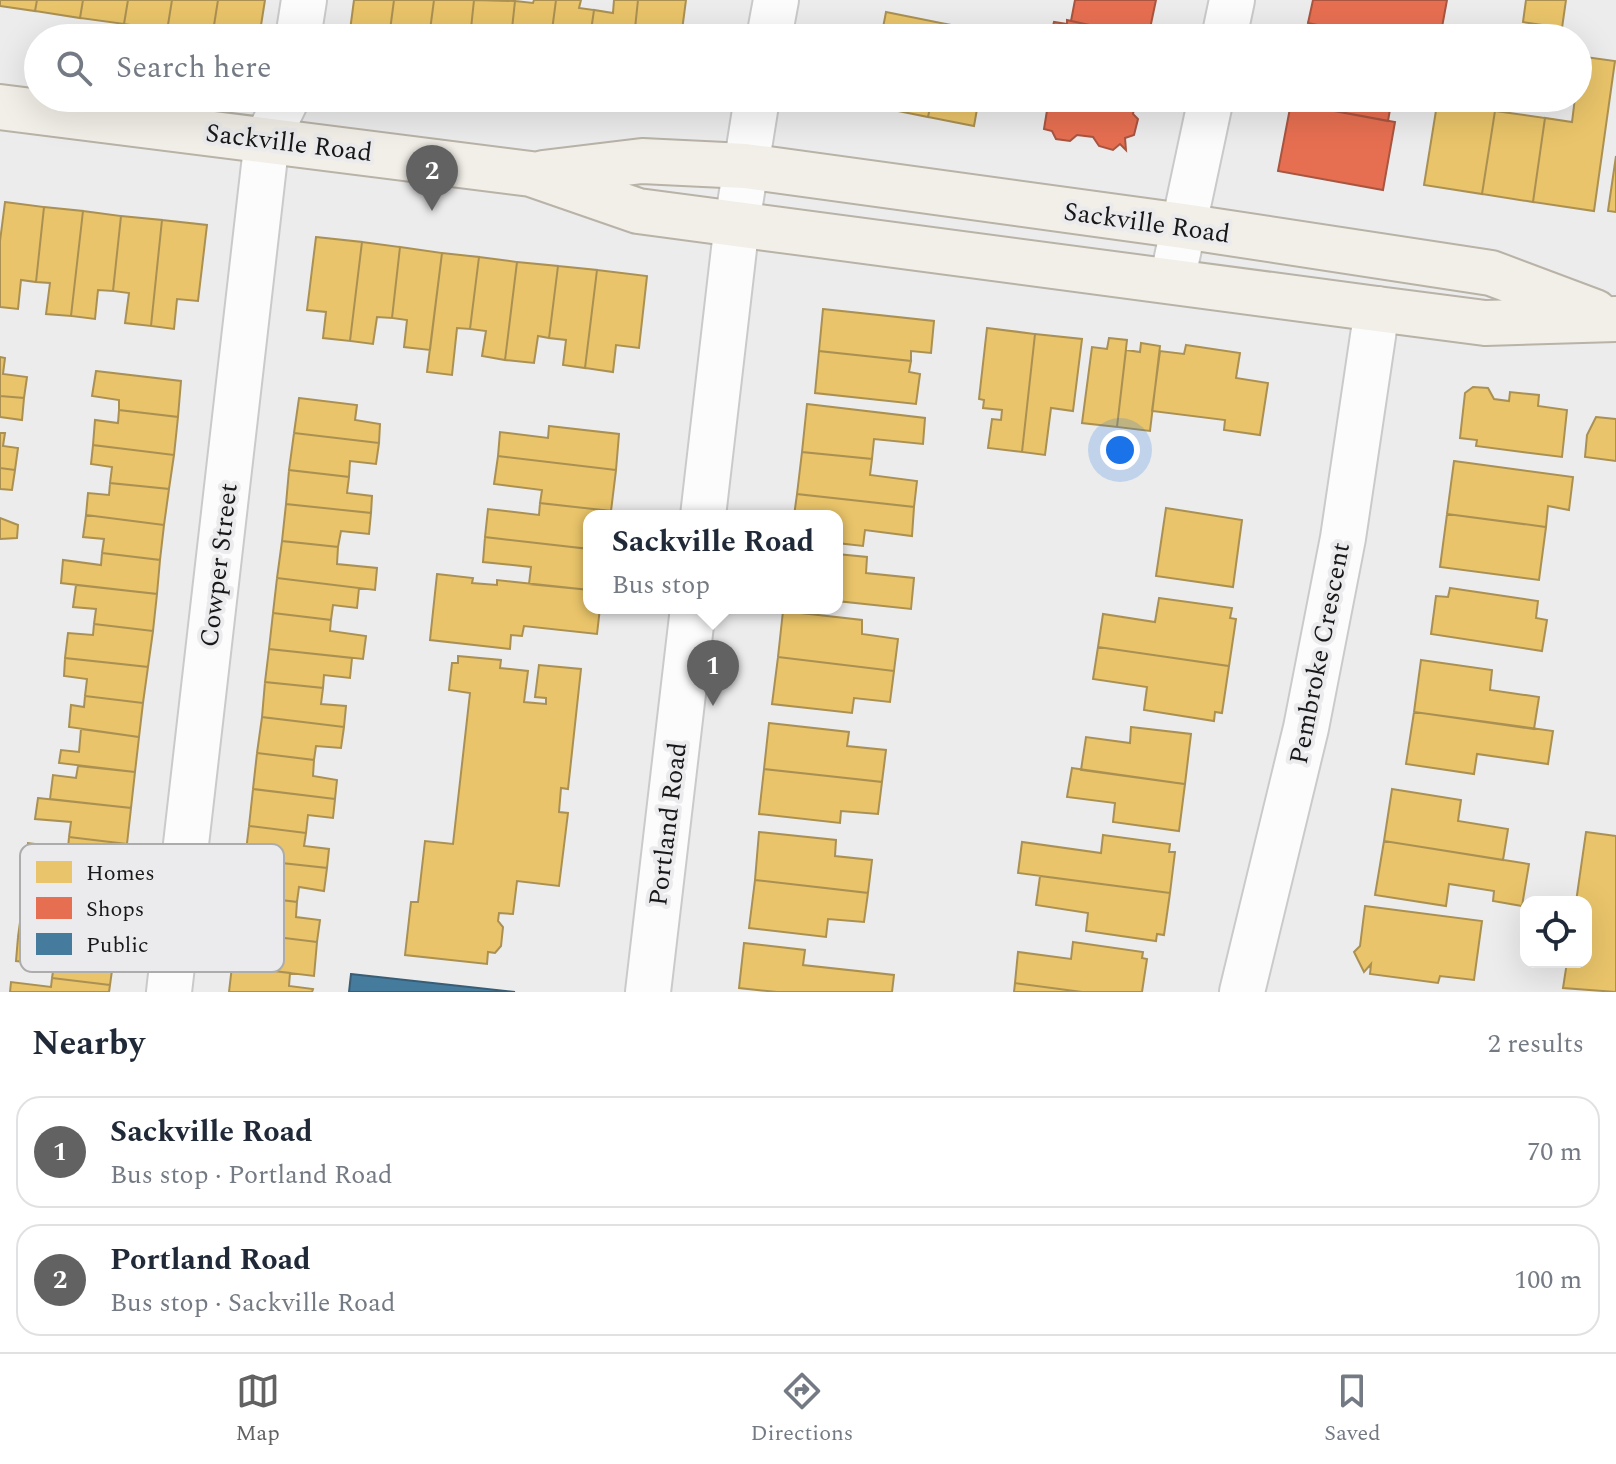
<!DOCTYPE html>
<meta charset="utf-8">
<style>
body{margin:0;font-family:Spectral,serif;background:#f2f2f3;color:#1f2937}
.controls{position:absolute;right:24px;bottom:24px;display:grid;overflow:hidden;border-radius:16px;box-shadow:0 8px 32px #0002}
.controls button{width:72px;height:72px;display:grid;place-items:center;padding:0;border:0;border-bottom:2px solid #e0e1e3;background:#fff;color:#1f2937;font:40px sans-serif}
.you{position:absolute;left:1120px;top:450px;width:28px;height:28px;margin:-20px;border:6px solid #fff;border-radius:50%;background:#1a73e8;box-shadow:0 0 0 12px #1a73e833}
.badge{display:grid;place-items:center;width:52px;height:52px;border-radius:50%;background:#626263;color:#fff;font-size:26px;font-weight:700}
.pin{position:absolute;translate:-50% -66px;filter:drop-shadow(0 2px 4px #0008)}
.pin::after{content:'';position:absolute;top:42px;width:28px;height:24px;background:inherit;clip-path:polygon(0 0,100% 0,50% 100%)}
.popup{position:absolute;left:583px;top:510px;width:260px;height:104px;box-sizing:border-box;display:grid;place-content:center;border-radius:16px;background:#fff;filter:drop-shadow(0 2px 6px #0005);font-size:26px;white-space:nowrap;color:#747a83}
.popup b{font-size:30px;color:#1f2937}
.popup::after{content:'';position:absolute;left:50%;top:100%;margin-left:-16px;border:16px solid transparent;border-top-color:#fff}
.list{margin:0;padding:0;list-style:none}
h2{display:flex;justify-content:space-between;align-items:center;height:104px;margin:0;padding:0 32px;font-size:34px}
h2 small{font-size:26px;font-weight:400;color:#747a83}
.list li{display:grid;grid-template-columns:52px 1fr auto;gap:24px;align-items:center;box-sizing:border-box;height:112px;margin:0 16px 16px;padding:0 16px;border:2px solid #e0e1e3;border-radius:24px}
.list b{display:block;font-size:30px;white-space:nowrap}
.list p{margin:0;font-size:26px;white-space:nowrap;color:#747a83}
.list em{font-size:26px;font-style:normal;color:#747a83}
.icon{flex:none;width:44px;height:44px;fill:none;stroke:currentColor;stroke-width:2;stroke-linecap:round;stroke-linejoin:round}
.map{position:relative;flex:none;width:1616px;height:992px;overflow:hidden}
.search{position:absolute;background:#fff;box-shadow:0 8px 32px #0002;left:24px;right:24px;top:24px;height:88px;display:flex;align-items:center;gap:20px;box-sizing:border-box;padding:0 28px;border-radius:44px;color:#747a83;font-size:30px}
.sheet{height:360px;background:#fff}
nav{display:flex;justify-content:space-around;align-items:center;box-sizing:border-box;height:112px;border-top:2px solid #e0e1e3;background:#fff;font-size:22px;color:#747a83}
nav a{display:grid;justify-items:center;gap:4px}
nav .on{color:#626263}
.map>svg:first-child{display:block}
.homes{fill:#e9c46a;stroke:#aa9052;stroke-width:2}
.shops{fill:#e76f51;stroke:#a95540;stroke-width:2}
.public{fill:#457b9d;stroke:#385d75;stroke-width:2}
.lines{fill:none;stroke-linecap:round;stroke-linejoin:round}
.minor-casing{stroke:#cacaca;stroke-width:48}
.tertiary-casing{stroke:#cacaca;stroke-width:48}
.primary-casing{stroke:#b8b2a7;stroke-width:48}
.minor{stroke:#fcfcfc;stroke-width:44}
.tertiary{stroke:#fcfcfc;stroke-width:44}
.primary{stroke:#f2efe8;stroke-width:44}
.labels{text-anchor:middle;stroke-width:8;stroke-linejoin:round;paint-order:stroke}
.street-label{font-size:26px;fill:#181819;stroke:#ebebed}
.key{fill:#ebebed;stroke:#acacad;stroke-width:2}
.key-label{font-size:22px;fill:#181819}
</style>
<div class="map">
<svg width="1616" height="992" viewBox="0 0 1616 992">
<rect width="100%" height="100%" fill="#ececec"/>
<path class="homes" d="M0 0H37L35 11 0 6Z
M37 0H83L80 18 35 11Z
M83 0H128L124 24 80 18Z
M128 0H172L167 31 124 24Z
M172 0H218L212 38 167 31Z
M218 0H265L259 38H212Z
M354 0H394L389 38H349Z
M394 0H434L429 38H389Z
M434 0H474L470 38H429Z
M474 0 515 1 511 38H470Z
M534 0H556L551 38H511L515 1 533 3Z
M556 0H581L579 8 594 10 590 38H551Z
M614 0H638L634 38H590L594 10 613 13Z
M638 0H686L681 38H634Z
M1526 0H1566L1562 28 1523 22Z
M886 12 946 24 943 38H881Z
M946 24 1009 36 1008 38H943Z
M1578 56 1615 61 1594 211 1533 202 1545 118 1572 122 1575 98H1578Z
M885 98H932L928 117 883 108Z
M932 98H979L974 126 928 117Z
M1438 98H1477L1475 109 1495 111 1482 194 1424 185Z
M1495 111 1545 118 1533 202 1482 194Z
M1616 156V212L1608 211Z
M5 202 44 207 36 282 21 280 18 309 0 307V241Z
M44 207 83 211 71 316 46 314 50 283 36 282Z
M83 211 121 216 113 291 98 290 95 319 71 316Z
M121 216 162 220 151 326 125 323 129 293 113 291Z
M162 220 207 225 198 301 177 299 174 329 151 326Z
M316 237 362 242 350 341 323 338 326 312 307 310Z
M362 242 400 247 392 318 377 317 373 344 350 341Z
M400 247 442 253 430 350 404 347 407 320 392 318Z
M442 253 479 257 470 329 457 328 452 375 427 372Z
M479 257 517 262 505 360 482 356 486 331 470 329Z
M517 262 558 266 549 338 538 336 534 363 505 360Z
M558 266 597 270 585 368 563 365 566 340 549 338Z
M597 270 647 276 639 348 616 345 613 372 585 368Z
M823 309 934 321 931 353 911 351V361L819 351Z
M987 328 1035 334 1022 452 988 448 992 419 1001 420 1002 410 983 408 984 400 979 399Z
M1035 334 1082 339 1073 411 1051 408 1045 455 1022 452Z
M1109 338 1127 340 1117 427 1082 423 1092 347 1107 349Z
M1141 343 1160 346 1150 431 1117 427 1126 350 1140 352Z
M1186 345 1240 353 1236 378 1268 383 1260 435 1224 430 1225 420 1152 411 1160 351 1184 354Z
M819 351 911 361 909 372 920 374 916 404 815 393Z
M0 357 5 358 3 374 27 377 24 398 0 396Z
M96 371 181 381 178 417 119 410V400L92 396Z
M1473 387 1488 388 1494 399 1509 401 1510 392 1539 395 1538 406 1567 410 1562 457 1476 446 1477 440 1460 438 1465 393Z
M0 396 24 398 22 420 0 417Z
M299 398 357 405 355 420 380 424 379 443 294 433Z
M807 404 925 418 923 444 874 439 872 459 802 452Z
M119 410 178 417 174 455 93 445 95 420 118 423Z
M1596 417 1616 419V461L1585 457 1587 435Z
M549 426 619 434 616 470 498 456 500 432 548 438Z
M0 433H5L3 446 18 448 15 470 0 468Z
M294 433 379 443 376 464 350 461 349 477 289 470Z
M93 445 174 455 169 489 110 483 112 467 91 464Z
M802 452 872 459 870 475 917 481 914 507 797 494Z
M498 456 616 470 611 511 540 503 542 490 494 484Z
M1454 461 1573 477 1569 510 1548 506 1546 527 1447 514Z
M0 468 15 470 12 490 0 489Z
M289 470 349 477 347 493 372 496 371 513 286 504Z
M110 483 169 489 164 525 86 515 88 493 109 495Z
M797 494 914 507 912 536 865 530 863 546 837 543V516H794Z
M540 503 611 511V516H589V549L485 537 488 509 539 515Z
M286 504 371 513 369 534 341 531 338 547 282 541Z
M1166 508 1242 520 1233 587 1156 576Z
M1447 514 1546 527 1539 580 1440 567Z
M86 515 164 525 160 560 102 553 104 539 83 537Z
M0 518 18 525 17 538 0 539Z
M485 537 589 549V590L529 584 531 567 483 562Z
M282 541 338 547 337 564 377 568 375 590 277 578Z
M102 553 160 560 157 594 61 583 63 560 101 565Z
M837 554 867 557 866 573 914 578 911 609 837 601Z
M437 574 473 578 472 583 497 585V580L589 590V608H600L597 634 524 626 522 636 511 635 510 649 430 640Z
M277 578 359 588 357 608 333 605 331 620 273 613Z
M76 585 157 594 153 631 94 624 96 609 73 607Z
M1450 588 1538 601 1536 618 1547 620 1542 651 1431 634 1436 596 1448 597Z
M1159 598 1232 608 1230 618 1236 619 1229 666 1098 647 1103 614 1155 622Z
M783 611 862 620V634L898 639 894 671 778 657Z
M273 613 331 620 330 631 366 636 363 659 269 649Z
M94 624 153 631 148 667 65 658 68 633 93 635Z
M1098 647 1229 666 1222 713 1215 712 1214 721 1144 710 1147 687 1093 679Z
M269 649 352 658 350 678 324 675 323 688 265 682Z
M458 656 501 660 500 668 528 671 524 702 546 704V698L535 697 539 665 581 669 568 789 561 788 559 812 568 813 559 886 517 881 513 914 499 913 498 921 503 927 501 946 495 953 488 952 487 964 405 955 411 902H418L425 841 453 844 470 693 449 690 452 663H458Z
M778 657 894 671 890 702 854 698 852 713 772 704Z
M65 658 148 667 143 703 85 696 87 679 64 676Z
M1421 660 1492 670 1490 690 1539 697 1534 729 1414 712Z
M265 682 323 688 321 704 346 706 344 727 262 717Z
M85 696 143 703 139 737 69 727 71 705 84 707Z
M1414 712 1553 731 1548 764 1477 754 1474 774 1406 764Z
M262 717 344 727 341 748 316 746 314 760 257 753Z
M769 723 849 732 847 746 886 750 882 782 764 769Z
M1131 727 1191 734 1185 784 1081 770 1086 737 1130 743Z
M81 729 139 737 135 772 59 763 61 750 79 752Z
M257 753 314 760 313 776 337 780 335 799 253 789Z
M78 766 135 772 131 808 50 799 53 775 76 778Z
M1072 768 1185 784 1179 831 1113 822 1115 803 1067 797Z
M764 769 882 782 878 814 841 811 840 823 759 814Z
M253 789 335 799 333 818 308 815 306 833 249 826Z
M1392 789 1461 800 1458 821 1508 829 1503 860 1384 841Z
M38 798 131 808 127 844 69 837 71 822 35 819Z
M249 826 306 833 304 846 329 849 327 868 245 859Z
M759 832 836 840 835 856 872 860 868 893 755 880Z
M1586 832 1616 836V992L1563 988 1567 962H1586V902H1576Z
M1103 835 1170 844 1169 852H1175L1170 893 1018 873 1022 842 1101 853Z
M69 837 127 844 122 878 26 867 28 843 68 848Z
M1384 841 1529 864 1522 906 1493 901 1494 891 1449 884 1446 906 1375 895Z
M245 859 327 868 324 891 299 887 297 902 240 895Z
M26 867 122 878 119 912 61 906 62 894 23 890Z
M1040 876 1170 893 1164 935 1157 934 1156 941 1086 931 1088 913 1036 905Z
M755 880 868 893 864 922 828 919 826 937 749 928Z
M240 895 297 902 296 917 320 920 317 942 236 932Z
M61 906 119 912 115 949 18 937 21 915 59 920Z
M1365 906 1482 921 1474 980 1440 976 1438 983 1370 974 1371 964 1364 972 1354 952 1360 946Z
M236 932 317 942 314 976 232 966Z
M18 937 115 949 110 985 52 978 54 965 16 961Z
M1073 942 1143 952 1142 958 1147 959 1142 992H1082L1015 983 1018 952 1071 959Z
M744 943 805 950 803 965 894 975 892 992H777L739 988Z
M232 966 290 973 289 986 313 989 312 992H229Z
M52 978 110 985 109 992H10L11 982 51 987Z
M1015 983 1082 992H1014Z"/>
<path class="shops" d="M1075 0H1156L1148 38 1071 21Z
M1313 0H1447L1440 38H1378L1308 23Z
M1067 20 1148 38H1050L1054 22 1067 24Z
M1308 23 1378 38H1305Z
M1049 98H1136L1133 114 1138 119 1134 135 1125 138 1126 150 1120 144 1113 150 1099 146 1093 137 1077 135 1070 141 1056 139 1052 131 1044 129Z
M1292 98H1392L1388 121 1291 103Z
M1291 103 1395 122 1383 190 1278 171Z"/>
<path class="public" d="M351 974 360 975 515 992H349Z"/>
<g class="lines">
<defs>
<path id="minor" d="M298 38 304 0
M769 38 776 0
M737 223 757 98
M169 992 267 139 287 98
M1242 992 1306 728 1343 538 1377 309"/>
<path id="tertiary" d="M1224 38 1232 0
M1172 281 1211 98
M703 516 737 223
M648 992 693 608"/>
<path id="primary" d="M0 107 531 174 638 211 1377 309 1485 323 1616 319
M543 173 642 161 745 166 1183 226 1491 273 1595 312"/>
</defs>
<use href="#minor" class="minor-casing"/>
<use href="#tertiary" class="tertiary-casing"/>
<use href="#primary" class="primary-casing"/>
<use href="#minor" class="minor"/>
<use href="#tertiary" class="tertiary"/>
<use href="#primary" class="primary"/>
</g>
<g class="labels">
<g class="street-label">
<text transform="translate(289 142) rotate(7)" y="9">Sackville Road</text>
<text transform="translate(1147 222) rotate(8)" y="9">Sackville Road</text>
<text transform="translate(218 565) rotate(-83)" y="9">Cowper Street</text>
<text transform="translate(1319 653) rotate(-79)" y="9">Pembroke Crescent</text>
<text transform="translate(667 824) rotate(-83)" y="9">Portland Road</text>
</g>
</g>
<rect x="20" y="844" width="264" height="128" rx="12" class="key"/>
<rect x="36" y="861" width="36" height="22" fill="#e9c46a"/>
<rect x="36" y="897" width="36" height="22" fill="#e76f51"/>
<rect x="36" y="933" width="36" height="22" fill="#457b9d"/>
<g class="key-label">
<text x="86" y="880">Homes</text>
<text x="86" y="916">Shops</text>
<text x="86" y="952">Public</text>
</g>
</svg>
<div class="controls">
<button><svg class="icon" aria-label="locate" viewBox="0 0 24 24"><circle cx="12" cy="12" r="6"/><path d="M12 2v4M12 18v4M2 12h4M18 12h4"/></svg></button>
</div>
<div class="you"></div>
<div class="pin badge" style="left:713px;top:706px">1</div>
<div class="popup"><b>Sackville Road</b>Bus stop</div>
<div class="pin badge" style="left:432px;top:211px">2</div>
<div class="search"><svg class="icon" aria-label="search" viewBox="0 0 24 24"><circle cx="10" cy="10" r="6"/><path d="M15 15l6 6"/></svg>Search here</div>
</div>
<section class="sheet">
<h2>Nearby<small>2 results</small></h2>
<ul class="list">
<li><span class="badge">1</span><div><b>Sackville Road</b><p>Bus stop · Portland Road</p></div><em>70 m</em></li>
<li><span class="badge">2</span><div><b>Portland Road</b><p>Bus stop · Sackville Road</p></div><em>100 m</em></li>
</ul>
</section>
<nav>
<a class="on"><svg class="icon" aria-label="map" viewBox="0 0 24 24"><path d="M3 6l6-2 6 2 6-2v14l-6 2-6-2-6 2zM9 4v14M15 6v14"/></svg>Map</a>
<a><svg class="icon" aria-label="directions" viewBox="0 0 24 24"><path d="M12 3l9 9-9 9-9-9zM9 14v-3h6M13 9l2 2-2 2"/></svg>Directions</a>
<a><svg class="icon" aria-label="saved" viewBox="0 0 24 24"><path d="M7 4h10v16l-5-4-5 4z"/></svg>Saved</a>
</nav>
